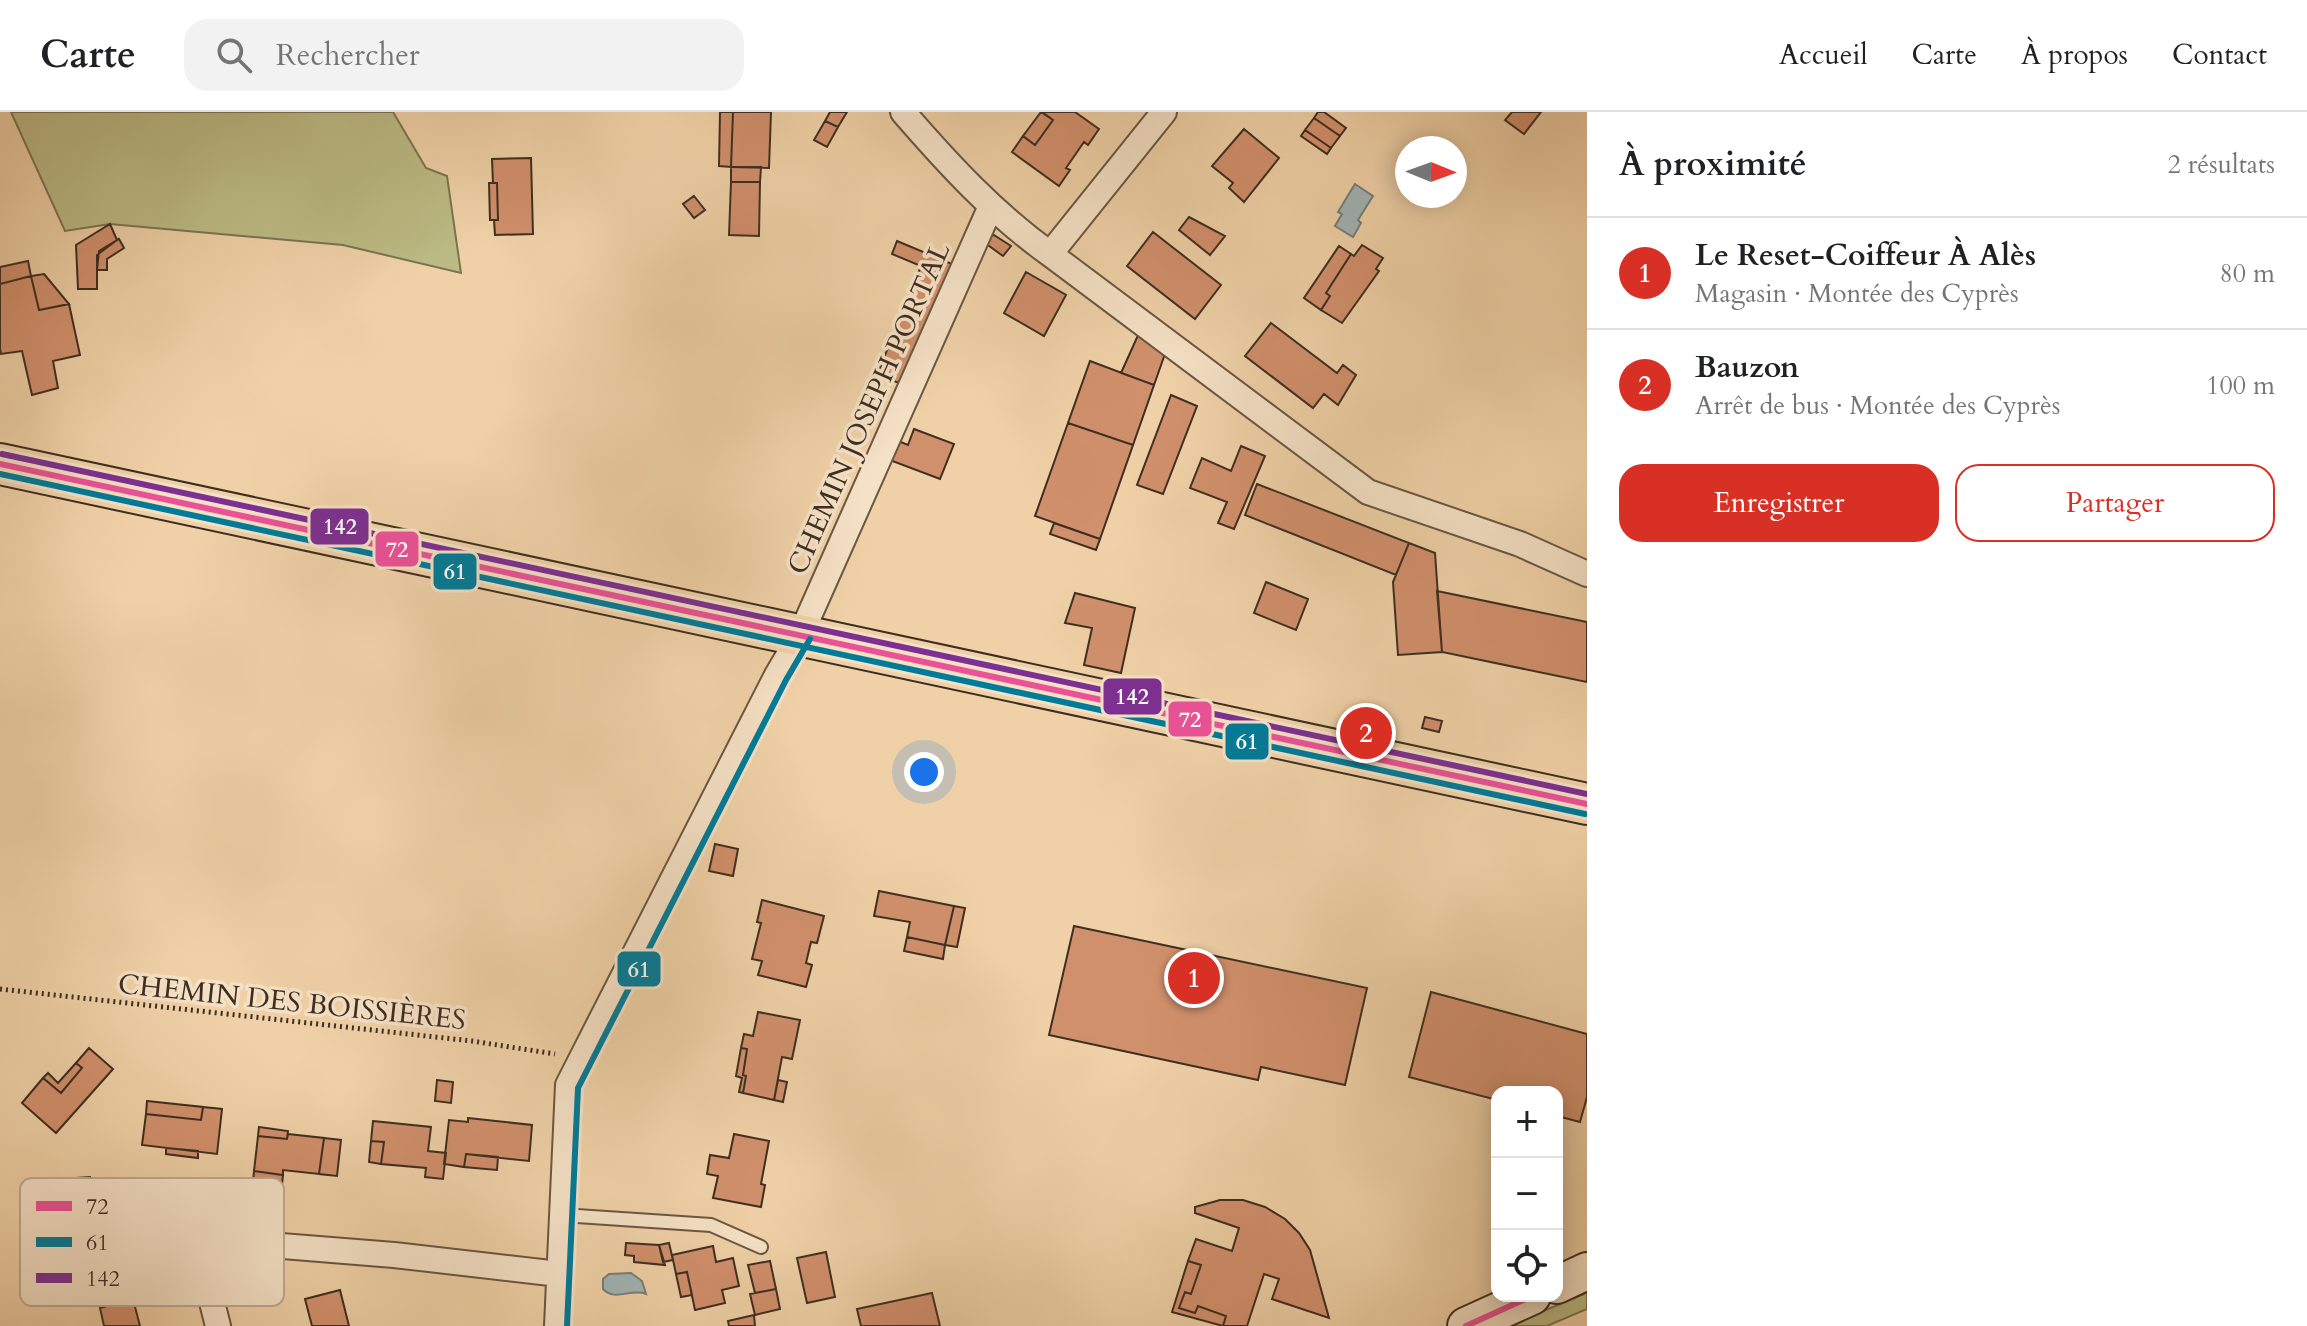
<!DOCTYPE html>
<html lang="fr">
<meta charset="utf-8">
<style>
body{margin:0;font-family:Cardo,serif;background:#f2f2f2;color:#202124}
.controls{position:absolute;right:24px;bottom:24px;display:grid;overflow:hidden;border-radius:16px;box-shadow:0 4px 20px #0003}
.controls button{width:72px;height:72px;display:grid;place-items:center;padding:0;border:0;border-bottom:2px solid #e0e0e0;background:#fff;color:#202124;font:40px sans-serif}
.compass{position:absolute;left:1395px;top:24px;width:72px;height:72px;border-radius:50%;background:#fff;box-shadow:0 4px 20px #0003;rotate:91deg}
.you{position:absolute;left:924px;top:660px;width:28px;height:28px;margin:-20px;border:6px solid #fff;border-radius:50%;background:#1a73e8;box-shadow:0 0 0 12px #1a73e833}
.badge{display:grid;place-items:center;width:52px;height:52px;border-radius:50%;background:#d93025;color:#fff;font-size:26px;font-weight:700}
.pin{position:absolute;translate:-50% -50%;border:4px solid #fff;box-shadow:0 2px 8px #0006}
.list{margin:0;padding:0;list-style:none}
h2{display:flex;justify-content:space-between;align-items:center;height:104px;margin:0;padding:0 32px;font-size:34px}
h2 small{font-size:26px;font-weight:400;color:#757577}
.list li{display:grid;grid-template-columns:52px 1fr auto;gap:24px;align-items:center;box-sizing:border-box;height:112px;padding:0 32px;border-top:2px solid #e0e0e0}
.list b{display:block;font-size:30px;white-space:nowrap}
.list p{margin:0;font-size:26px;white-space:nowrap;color:#757577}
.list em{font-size:26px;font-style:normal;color:#757577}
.actions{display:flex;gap:16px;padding:24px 32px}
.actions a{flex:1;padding:18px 0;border:2px solid #d93025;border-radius:24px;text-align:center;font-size:28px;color:#d93025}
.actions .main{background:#d93025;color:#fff}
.icon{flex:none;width:44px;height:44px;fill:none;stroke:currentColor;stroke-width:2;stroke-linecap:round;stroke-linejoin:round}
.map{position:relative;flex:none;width:1587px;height:1214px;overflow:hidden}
header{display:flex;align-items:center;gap:48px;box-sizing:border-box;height:112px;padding:0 40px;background:#fff;border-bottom:2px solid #e0e0e0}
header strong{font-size:38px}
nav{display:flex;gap:44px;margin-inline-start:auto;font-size:28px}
.search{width:560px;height:72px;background:#f2f2f2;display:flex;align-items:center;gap:20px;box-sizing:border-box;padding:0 28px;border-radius:24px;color:#757577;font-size:30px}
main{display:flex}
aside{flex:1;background:#fff}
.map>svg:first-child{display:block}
.green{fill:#bcbb85;stroke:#7d7453;stroke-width:2}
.water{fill:#a1b4b4;stroke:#797e79;stroke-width:2}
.building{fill:#d1906c;stroke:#3e2e21;stroke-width:2}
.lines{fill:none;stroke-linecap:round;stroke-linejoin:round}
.lane-casing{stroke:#6a5742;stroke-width:16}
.street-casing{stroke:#6a5742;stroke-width:28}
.secondary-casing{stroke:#3e2e21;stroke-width:40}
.primary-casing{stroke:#3e2e21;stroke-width:44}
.path{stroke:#3e2e21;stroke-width:5;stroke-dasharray:2 4;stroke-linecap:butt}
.lane{stroke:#f5e1c6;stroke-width:12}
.street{stroke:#f5e1c6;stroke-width:24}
.secondary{stroke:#f5e1c6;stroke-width:36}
.primary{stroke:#f0d1a7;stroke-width:40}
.bus-1-casing{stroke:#f5e1c6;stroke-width:12}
.bus-2-casing{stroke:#f5e1c6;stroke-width:12}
.bus-3-casing{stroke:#f5e1c6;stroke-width:12}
.bus-1{stroke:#ea5297;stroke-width:6}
.bus-2{stroke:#007b99;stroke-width:6}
.bus-3{stroke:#7d2f92;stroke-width:6}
.labels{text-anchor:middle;stroke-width:7;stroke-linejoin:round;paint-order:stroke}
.street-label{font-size:28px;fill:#3e2e21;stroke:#f5e1c6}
.key{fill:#f5e1c6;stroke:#beab94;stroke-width:2}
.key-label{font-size:22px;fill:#3e2e21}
.line-badge{stroke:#f5e1c6;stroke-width:3}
.badge-label{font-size:22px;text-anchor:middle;font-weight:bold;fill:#fff}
</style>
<header>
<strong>Carte</strong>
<div class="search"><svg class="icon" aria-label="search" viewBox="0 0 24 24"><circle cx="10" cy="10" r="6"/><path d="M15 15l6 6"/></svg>Rechercher</div>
<nav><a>Accueil</a><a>Carte</a><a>À propos</a><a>Contact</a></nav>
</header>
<main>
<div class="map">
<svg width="1587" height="1214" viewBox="0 0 1587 1214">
<rect width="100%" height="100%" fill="#f0d1a7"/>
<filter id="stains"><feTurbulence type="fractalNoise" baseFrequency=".0025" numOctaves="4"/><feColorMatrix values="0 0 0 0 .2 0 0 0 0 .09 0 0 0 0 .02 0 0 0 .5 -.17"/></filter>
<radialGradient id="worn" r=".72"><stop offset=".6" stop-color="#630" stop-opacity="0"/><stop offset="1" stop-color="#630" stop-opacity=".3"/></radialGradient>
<path class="green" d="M11 0H393L426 56 447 64 461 161 343 133 110 112 65 119Z
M1587 1181V1197L1547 1214H1507Z"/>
<path class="water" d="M1355 72 1373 84 1358 108 1361 111 1353 125 1335 114 1342 102 1338 100Z
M631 1161 642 1169 646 1182C631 1176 615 1190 603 1177V1167L609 1162Z"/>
<path class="building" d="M720 0H733L731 55 719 54Z
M733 0H771L769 56 731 55Z
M830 0H847L838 15 825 9Z
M1041 0 1053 8 1035 33 1023 24Z
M1042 0H1075L1099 17 1088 33 1084 30 1066 56 1070 58 1059 74 1012 40 1023 24 1035 33 1053 8Z
M1318 0H1324L1346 16 1340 24 1314 6Z
M1512 0H1541L1524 22 1505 8Z
M1314 6 1340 24 1331 36 1305 18Z
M825 9 838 15 827 35 814 28Z
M1244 17 1279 46 1244 90 1229 76 1233 71 1212 54Z
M1305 18 1331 36 1327 42 1301 24Z
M531 46 533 122 495 123 494 108H498L497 71H493L492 47Z
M731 55H761L760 70H731Z
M731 70H760L759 124 729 123Z
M489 71H497L498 108H490Z
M694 84 705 98 694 106 683 92Z
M1189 105 1225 124 1210 143 1179 118Z
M110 112 117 128 97 143V177H78L76 133Z
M1153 120 1221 173 1195 207 1127 154Z
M994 123 1011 134 1003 144 985 131 989 124Z
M119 127 124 136 107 147V158H97L99 139Z
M897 129 952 152 902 272 877 263 921 154 892 142Z
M1362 133 1383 146 1376 157 1379 159 1342 211 1321 198 1330 184 1326 181 1351 142 1354 144Z
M1339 134 1351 142 1326 181 1330 184 1321 198 1304 186Z
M28 149 31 164 0 172V155Z
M1026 160 1066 183 1044 224 1004 201Z
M44 162 69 192 39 198 31 164Z
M31 164 39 198 69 192 80 243 53 249 58 276 32 283 22 239 1 242 0 237V172Z
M1271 211 1337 261 1343 253 1356 263 1338 293 1324 282 1313 296 1245 244Z
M1139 221 1166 239 1154 273 1121 261Z
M1090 249 1154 273 1133 333 1068 311Z
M1171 283 1197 294 1163 382 1137 373Z
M1068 311 1133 333 1100 427 1035 404Z
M914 317 954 332 940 367 887 347 896 328 908 333Z
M1241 334 1265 344 1234 417 1218 411 1227 390 1190 376 1202 346 1231 359Z
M1257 372 1409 431 1396 463 1245 403Z
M1054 411 1100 427 1096 438 1050 422Z
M1409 431 1435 441 1442 540 1398 543 1393 470Z
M1266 470 1308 487 1296 518 1254 501Z
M1437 479 1587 510V570L1442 540Z
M1075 481 1135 496 1121 561 1084 553 1092 516 1065 511Z
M1425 605 1442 609 1439 620 1422 616Z
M715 732 738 737 733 764 709 759Z
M879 779 954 794 945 833 907 825 910 810 874 804Z
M762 788 824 804 817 831 811 830 806 851 812 853 806 875 758 863 762 849 752 847 761 811 757 810Z
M954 794 965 796 957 835 945 833Z
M1074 814 1367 876 1345 973 1261 955 1258 968 1049 923Z
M907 825 945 833 943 847 904 839Z
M1431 880 1587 922V985L1580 1010 1557 1004V980H1497V988L1409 965Z
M758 900 800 908 792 947 782 945 774 988 743 981 746 964 743 963 747 937 741 936 744 922 753 924Z
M89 936 113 957 56 1021 22 991 43 966 61 981 82 956 76 951Z
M741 936 747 937 743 963 746 964 743 981 739 980 742 966 736 964Z
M76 951 82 956 61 981 43 966 48 961 58 971Z
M437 968 453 970 451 991 435 989Z
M778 968 787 970 783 990 774 988Z
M147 989 203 995 201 1008 146 1002Z
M203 995 222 997 217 1042 142 1033 146 1002 201 1008Z
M468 1006 532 1013 529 1049 466 1042 464 1055 444 1052 449 1008 468 1010Z
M373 1009 431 1015 428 1039 446 1041 443 1067 425 1065 426 1056 381 1052 384 1030 371 1029Z
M259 1015 288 1019 287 1027 258 1024Z
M288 1022 324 1026 319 1062 283 1058V1063L254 1059 258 1024 287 1027Z
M734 1022 769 1029 761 1072 765 1073 761 1095 713 1086 718 1064 707 1062 710 1043 729 1046Z
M324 1026 341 1028 337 1064 319 1062Z
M371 1029 384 1030 381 1052 369 1050Z
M166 1036 198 1039V1046L166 1042Z
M466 1042 498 1045 497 1058 464 1055Z
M254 1059 283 1063 282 1073 253 1070Z
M90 1065 95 1147 72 1148 73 1159 45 1160 43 1135 70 1133 67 1091 63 1092 61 1067Z
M1220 1088H1243L1265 1095 1285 1107 1299 1121 1310 1138 1329 1206 1272 1187 1279 1167 1264 1162 1247 1214H1223L1226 1204 1198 1194 1195 1201 1179 1196 1185 1180 1191 1182 1201 1153 1188 1149 1196 1127 1232 1139 1239 1116 1195 1101V1095Z
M626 1131 659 1133 665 1153 634 1150V1144L625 1143Z
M669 1131 673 1148 663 1150 659 1133Z
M713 1134 716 1150 733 1146 739 1174 722 1178 725 1191 695 1198 687 1160 676 1162 672 1143Z
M826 1140 835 1185 807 1191 797 1146Z
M770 1149 776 1177 755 1181 748 1153Z
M1188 1149 1201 1153 1191 1182 1185 1180 1179 1196 1195 1201 1198 1194 1226 1204 1223 1214 1172 1200Z
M687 1160 692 1183 681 1185 676 1162Z
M776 1177 780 1197 755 1203 750 1182Z
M340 1178 349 1214H312L305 1187Z
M932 1181 940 1214H861L857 1197Z
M133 1187 140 1214H104L100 1196Z
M754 1203 755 1214H729L728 1209Z"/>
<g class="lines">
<defs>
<path id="lane" d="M562 1103 711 1113 761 1135"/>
<path id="street" d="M903 0C948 52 994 102 1050 142
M1164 0 1050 142 1368 380 1520 432 1587 462
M218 1214 196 1127 394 1143 559 1162
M557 1214 568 973 777 563 801 522 991 94"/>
<path id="secondary" d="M1557 1173 1587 1159
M1466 1214 1532 1184"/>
<path id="primary" d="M0 352 1587 692"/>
</defs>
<use href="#lane" class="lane-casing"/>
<use href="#street" class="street-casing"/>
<use href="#secondary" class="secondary-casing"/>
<use href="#primary" class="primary-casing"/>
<path class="path" d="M0 877 472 929 555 942"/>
<use href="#lane" class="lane"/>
<use href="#street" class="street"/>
<use href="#secondary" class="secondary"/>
<use href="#primary" class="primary"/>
<defs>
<path id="bus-1" d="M0 352 1587 692
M1466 1214 1532 1184"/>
<path id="bus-2" d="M0 362 1585 702
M567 1214 578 976 786 568 810 527"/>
<path id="bus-3" d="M2 342 1587 682"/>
</defs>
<use href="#bus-1" class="bus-1-casing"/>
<use href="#bus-2" class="bus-2-casing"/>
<use href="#bus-3" class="bus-3-casing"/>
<use href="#bus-1" class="bus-1"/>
<use href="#bus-2" class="bus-2"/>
<use href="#bus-3" class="bus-3"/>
</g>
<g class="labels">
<g class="street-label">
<text transform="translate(868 296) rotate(-66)" y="10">CHEMIN JOSEPH PORTAL</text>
<text transform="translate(292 889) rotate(6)" y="10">CHEMIN DES BOISSIÈRES</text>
</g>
</g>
<rect x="20" y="1066" width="264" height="128" rx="12" class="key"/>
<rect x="36" y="1089" width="36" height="10" fill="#ea5297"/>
<rect x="36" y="1125" width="36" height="10" fill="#007b99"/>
<rect x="36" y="1161" width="36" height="10" fill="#7d2f92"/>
<g class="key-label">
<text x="86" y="1102">72</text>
<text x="86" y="1138">61</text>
<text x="86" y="1174">142</text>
</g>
<g class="line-badge">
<rect x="309" y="395" width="61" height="39" rx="8" fill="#7d2f92"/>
<rect x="374" y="418" width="46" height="38" rx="8" fill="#ea5297"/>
<rect x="432" y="440" width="46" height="39" rx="8" fill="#007b99"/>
<rect x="1102" y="565" width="61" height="39" rx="8" fill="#7d2f92"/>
<rect x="1167" y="588" width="46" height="38" rx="8" fill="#ea5297"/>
<rect x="1224" y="610" width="46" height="39" rx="8" fill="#007b99"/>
<rect x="616" y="838" width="46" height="38" rx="8" fill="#007b99"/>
</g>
<g class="badge-label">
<text x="340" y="422">142</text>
<text x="397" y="445">72</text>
<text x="455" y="467">61</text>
<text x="1132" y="592">142</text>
<text x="1190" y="615">72</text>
<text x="1247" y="637">61</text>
<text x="639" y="865">61</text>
</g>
<rect width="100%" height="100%" filter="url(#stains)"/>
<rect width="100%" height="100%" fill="url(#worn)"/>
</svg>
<div class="controls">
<button>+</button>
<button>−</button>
<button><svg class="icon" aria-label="locate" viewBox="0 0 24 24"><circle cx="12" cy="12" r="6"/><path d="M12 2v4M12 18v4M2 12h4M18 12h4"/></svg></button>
</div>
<svg class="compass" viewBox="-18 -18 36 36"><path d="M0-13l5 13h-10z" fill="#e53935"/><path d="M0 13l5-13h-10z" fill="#757577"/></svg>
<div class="you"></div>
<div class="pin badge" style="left:1194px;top:866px">1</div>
<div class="pin badge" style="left:1366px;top:621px">2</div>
</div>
<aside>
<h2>À proximité<small>2 résultats</small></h2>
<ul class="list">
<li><span class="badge">1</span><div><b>Le Reset-Coiffeur À Alès</b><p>Magasin · Montée des Cyprès</p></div><em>80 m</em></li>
<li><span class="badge">2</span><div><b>Bauzon</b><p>Arrêt de bus · Montée des Cyprès</p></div><em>100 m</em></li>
</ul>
<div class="actions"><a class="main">Enregistrer</a><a>Partager</a></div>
</aside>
</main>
